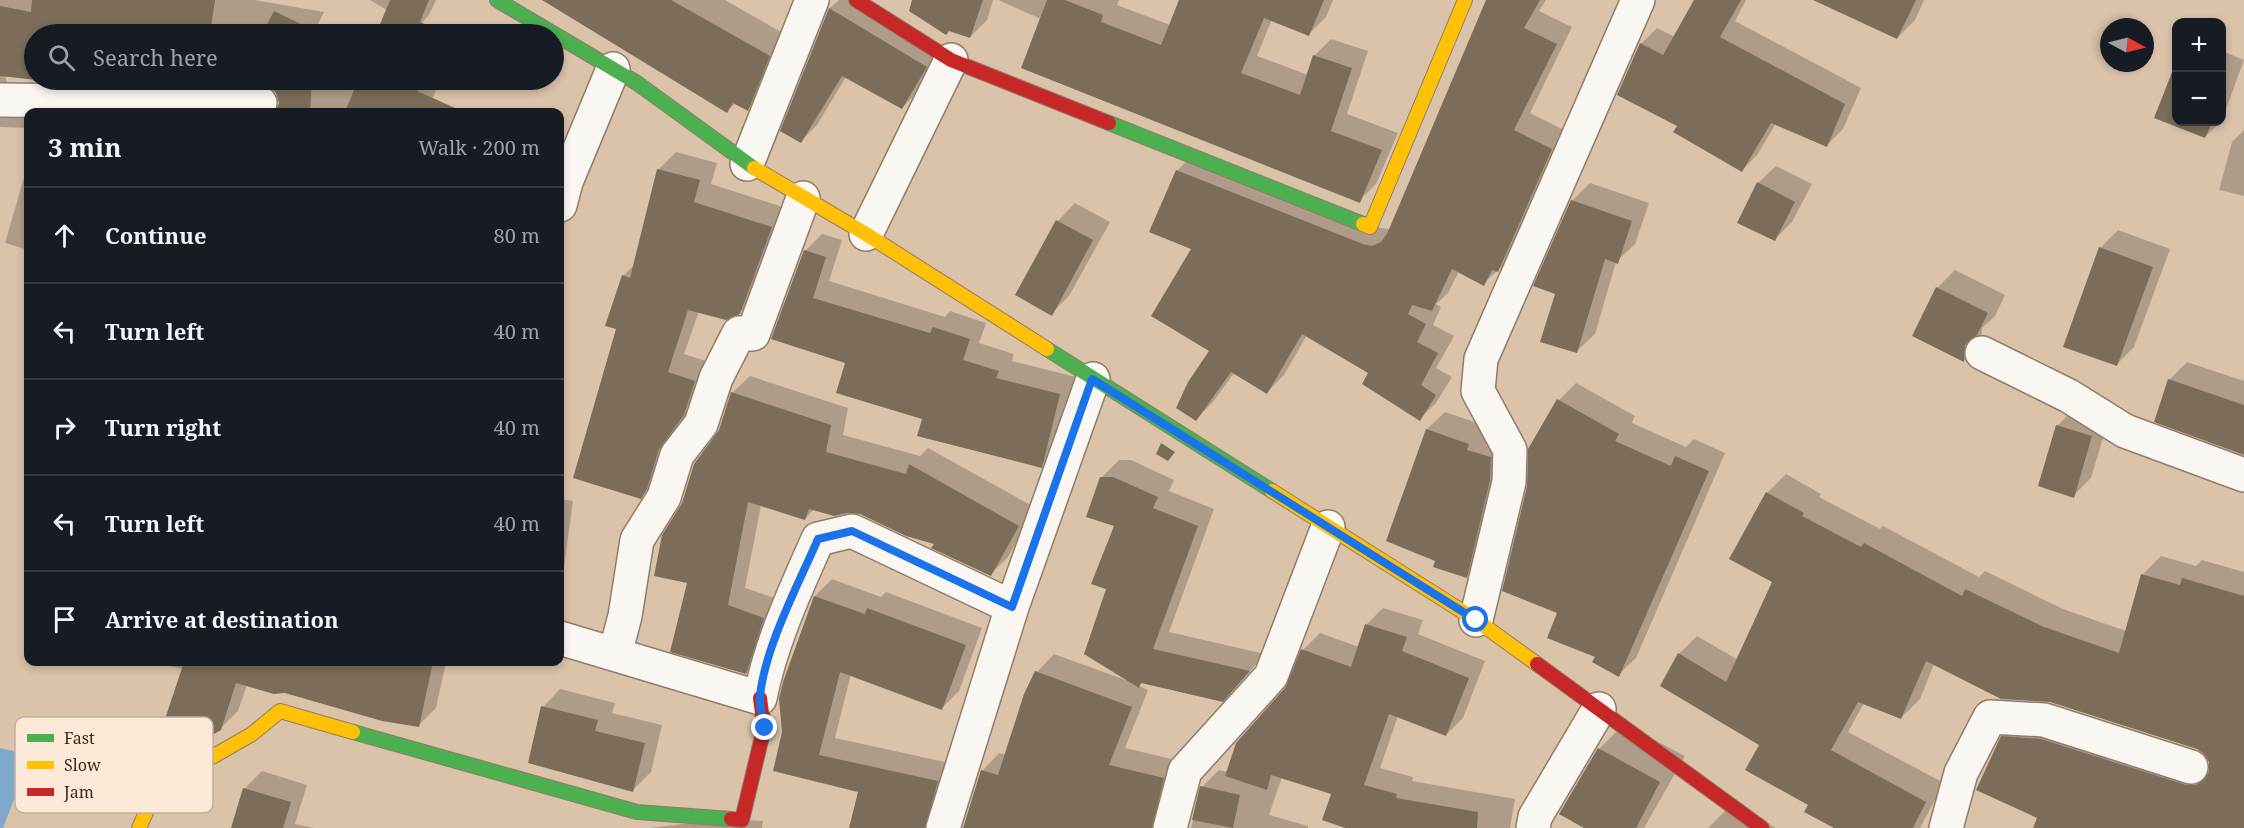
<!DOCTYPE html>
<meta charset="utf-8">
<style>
body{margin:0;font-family:"Noto Serif",serif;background:#242831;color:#f1f3f6}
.controls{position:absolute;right:18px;top:18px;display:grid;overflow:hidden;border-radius:12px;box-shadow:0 3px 9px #0003}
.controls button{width:54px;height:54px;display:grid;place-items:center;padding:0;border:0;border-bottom:2px solid #363941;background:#171b24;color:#f1f3f6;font:30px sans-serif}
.compass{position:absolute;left:2100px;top:18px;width:54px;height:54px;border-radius:50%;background:#171b24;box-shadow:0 3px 9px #0003;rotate:97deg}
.stop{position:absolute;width:18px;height:18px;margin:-14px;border:4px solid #1a73e8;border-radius:50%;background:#fff}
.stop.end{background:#1a73e8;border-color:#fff;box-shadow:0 2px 6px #0008}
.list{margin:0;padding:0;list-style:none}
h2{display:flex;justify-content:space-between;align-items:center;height:78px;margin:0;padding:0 24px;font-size:26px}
h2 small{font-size:20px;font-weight:400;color:#9ea1a6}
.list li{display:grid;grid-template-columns:39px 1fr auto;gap:18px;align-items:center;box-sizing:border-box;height:96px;padding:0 24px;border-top:2px solid #363941}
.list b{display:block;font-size:22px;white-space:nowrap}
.list em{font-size:20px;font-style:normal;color:#9ea1a6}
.icon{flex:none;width:33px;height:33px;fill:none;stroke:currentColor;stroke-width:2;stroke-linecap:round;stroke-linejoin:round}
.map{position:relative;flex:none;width:2244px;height:828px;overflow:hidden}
.search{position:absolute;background:#171b24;box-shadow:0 3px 9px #0003;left:24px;top:24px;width:540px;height:66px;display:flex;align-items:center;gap:15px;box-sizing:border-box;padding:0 21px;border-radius:33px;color:#9ea1a6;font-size:22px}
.panel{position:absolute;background:#171b24;box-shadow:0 3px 9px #0003;left:24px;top:108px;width:540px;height:558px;border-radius:12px}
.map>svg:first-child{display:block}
.water{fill:#7fa8cb}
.shadow{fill:#0003}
.building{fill:#7b6d59}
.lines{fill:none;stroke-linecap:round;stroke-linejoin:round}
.street-casing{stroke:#8f7d69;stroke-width:36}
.fast-casing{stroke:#8f7d69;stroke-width:16}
.slow-casing{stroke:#8f7d69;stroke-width:16}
.jam-casing{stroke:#8f7d69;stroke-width:16}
.street{stroke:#faf6f2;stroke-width:33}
.fast{stroke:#4caf50;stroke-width:14}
.slow{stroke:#ffc107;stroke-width:14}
.jam{stroke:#c62828;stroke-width:14}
.route{stroke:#1a73e8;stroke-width:8}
.key{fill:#fce9d7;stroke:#c2af9d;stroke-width:1.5}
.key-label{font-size:16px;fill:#3b2917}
</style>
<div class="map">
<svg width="2244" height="828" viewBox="0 0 2244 828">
<rect width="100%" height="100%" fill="#dbc3aa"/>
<path class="water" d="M0 748 13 751 25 771 3 828H0Z"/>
<path class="shadow" d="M0 0H254L324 12 316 28 331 34H34V68L0 66Z
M370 0H436L429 15 417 28Z
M545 0H725L788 36 767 90 747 110 736 102 727 111Z
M839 0H859L942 50 918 91 902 108 846 77 817 125 800 142 782 131 830 8Z
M914 0H993L987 20 970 37Z
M998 0H1119L1117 5 1170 25 1179 0H1333L1326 17 1309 34 1272 19 1257 56 1308 75 1314 56 1331 39 1368 51 1347 114 1398 133 1376 184 1359 201 1041 19Z
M1488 0H1546L1539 11 1572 27 1530 113 1568 132 1515 254 1483 284 1459 271 1448 293 1436 304 1441 307 1433 325 1454 336 1436 368 1452 377 1436 403 1419 419 1370 373 1307 335 1284 375 1267 392 1234 373 1213 402 1196 419 1211 351 1177 171 1194 154 1380 228 1390 229Z
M1695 0H1746L1735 21 1861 88 1843 129 1827 145 1776 123 1758 154 1742 170 1679 125 1641 44 1657 28 1675 37Z
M1816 0H1924L1915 20 1897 38Z
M2222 51 2244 60 2222 120Z
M2176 66V122H2220L2205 137 2156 117Z
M0 74 5 76 8 85 28 112V128L0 127Z
M132 80H441L426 112H137L144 105 277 107 280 103 277 93 270 85 260 83Z
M2244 130V196L2219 190 2232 142Z
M676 152 717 163 711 184 789 209 758 295 739 313 699 311 684 354 712 363 658 479 640 497 617 328 623 276 634 265 658 170Z
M28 164V250L5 243Z
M1776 166 1812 184 1792 222 1775 239 1758 183Z
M1590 183 1649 203 1635 244 1616 262 1595 334 1577 351 1556 293 1572 201Z
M1075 203 1110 222 1069 296 1051 314 1017 295 1058 221Z
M2118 230 2170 249 2134 347 2117 364 2100 248Z
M822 234 842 240 829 281 945 317 950 311 986 323 979 343 1014 354 1012 361 1076 377 1058 449 1041 466 924 418 847 362 773 338 805 251Z
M1955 270 2005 295 1995 316 1982 328 1981 343 1964 360 1937 288Z
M2187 362 2244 381V453L2169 380Z
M750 376 848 408 843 435 920 456 928 448 1036 508 1008 557 991 574 936 543 860 513 814 509 805 519 761 505 745 588 781 600 763 655 746 673 689 582 683 503 720 431 732 393Z
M1576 383 1635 416 1632 423 1686 447 1694 439 1725 453 1636 658 1618 675 1597 656 1559 612V400Z
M2075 408 2109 418 2091 478 2073 496 2057 426Z
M1445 412 1486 426 1508 439 1484 558 1466 576 1437 560 1388 540 1427 429Z
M1119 460H1131L1174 480 1169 491 1214 509 1169 632 1265 654 1240 682H1143L1139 686 1148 690 1125 748 1180 761V828H964L982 771 999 753 1006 755 1037 672 1054 654 1131 682 1108 588 1116 526 1101 478Z
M1786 474 1821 494 1819 497 1880 529 1883 526 1979 577 1985 571 2063 609 2126 631 2142 575 2161 556 2196 566 2202 560 2244 572V828H2035L2039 817 2002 737 2021 719 2205 767H2211V763L2206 754 2197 748 1934 664 1920 699 1901 718 1864 703 1848 732 1944 783 1920 828H1837L1810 804 1761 744 1679 654 1697 636 1738 660 1774 581 1731 559 1767 493Z
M560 499 573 501 560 596Z
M832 579 881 597 886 592 982 628 959 691 942 708 851 674 835 738 954 764 953 828H850L860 791 775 770 815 596Z
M1383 608 1423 620 1418 634 1485 661 1463 718 1446 735 1398 716 1380 768 1413 777 1412 781 1515 799 1510 828H1367L1333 793 1282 777 1269 815 1308 826V828H1191L1202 787 1219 770 1228 772 1286 689 1303 650 1320 633 1359 647 1366 625Z
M152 662H446L436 708 418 726 285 691 247 685 238 711 220 729 183 669Z
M560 689 615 703 612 713 662 725 651 772 633 790 543 707Z
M1624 724 1685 756 1644 828H1588L1599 749Z
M262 771 307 785 295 824 314 828H232L244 789Z
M1733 803 1776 828H1708Z
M725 819 763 821 762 828H649Z"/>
<path class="building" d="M32 0H215L210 34H34V80H37L0 76V6L31 12Z
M390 0H429L420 22 443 32 442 34H376Z
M542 0H671L770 56 748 111 733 103 727 113Z
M912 0H983L970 38 949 31 946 35 909 11Z
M1047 0H1065L1103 15 1101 22 1161 45 1179 0H1324L1309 36 1264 18 1241 73 1300 95 1313 55 1352 68 1331 131 1382 150 1360 203 1021 68Z
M1486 0H1540L1524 28 1557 44 1514 130 1552 149 1498 272 1492 270 1484 286 1452 269 1432 311 1412 305 1408 314 1426 324 1417 342 1438 353 1421 385 1436 395 1420 421 1362 384 1368 373 1302 334 1267 394 1231 372 1196 421 1176 408 1188 382 1209 351 1151 316 1191 249 1149 232 1176 170 1363 244 1372 246 1381 242 1387 234Z
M1694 0H1741L1720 37 1845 104 1827 147 1771 123 1742 172 1673 132 1677 126 1617 95 1640 43 1663 55Z
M1813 0H1916L1897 39Z
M829 8 927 67 902 109 842 76 801 143 780 131Z
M274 11 309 28 306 34H262Z
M2176 62V122H2212L2205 138 2154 118Z
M241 80H312L310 112H276L279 103 276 93 270 87 238 84Z
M358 80H422L417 91 464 112H345Z
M657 169 700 180 694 202 772 227 740 314 726 320 688 310 668 372 695 381 684 415 659 449 647 489 641 499 573 478 616 329 605 326 622 275 630 278Z
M1757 182 1795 202 1775 241 1737 223Z
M1571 200 1632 221 1618 264 1605 259 1577 353 1540 342 1555 294 1533 286Z
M1056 220 1093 240 1052 316 1015 295Z
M2099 247 2153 267 2117 366 2063 347Z
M804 250 826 257 813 298 930 333 933 327 970 339 963 360 999 371 996 378 1060 394 1042 468 917 436 922 419 836 393 845 363 771 339Z
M1936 287 1988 313 1977 335 1965 345 1964 362 1912 336Z
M2168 379 2244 405V455L2154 422Z
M731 392 831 425 826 452 906 474 909 464 1019 526 991 576 931 548 934 544 906 536 860 514 848 513 834 516 809 509 805 520 748 502 728 605 764 618 746 674 670 652 687 583 654 576 662 535 682 503 694 464 719 430Z
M1557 399 1619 434 1615 441 1671 466 1675 456 1709 471 1619 677 1592 662 1595 657 1547 638 1557 613 1502 591 1527 486 1528 449Z
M2056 425 2092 436 2074 498 2038 486Z
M1426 429 1469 444 1467 450 1491 457 1490 480 1467 578 1433 567 1435 561 1386 541Z
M1161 443 1175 452 1168 461 1156 454Z
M1100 477H1113L1158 497 1153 508 1198 526 1153 649 1250 671 1223 702 1141 683 1139 688 1084 654 1106 589 1091 584 1114 526 1086 517Z
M1766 492 1804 513 1802 516 1861 547 1864 543 1962 596 1965 589 2044 627 2119 653 2141 574 2180 585 2182 578 2244 596V828H2033L2037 818 1976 790 2001 736 2041 739 2186 785H2196L2204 780 2209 772V762L2204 754 2197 749 2050 702 2001 699 1926 661 1901 719 1858 702 1831 750 1926 802 1913 828H1834L1804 812 1808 805 1745 770 1759 745 1660 686 1678 653 1726 682 1772 582 1729 559Z
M814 596 865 614 867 608 966 645 942 710 840 672 819 755 938 781 925 828H849L858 792 773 771 782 732 779 699 783 682Z
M1365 624 1407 637 1402 651 1469 678 1446 736 1389 714 1364 785 1397 794 1396 798 1478 812 1477 828H1345L1322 820 1331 794 1271 775 1267 790 1225 776 1236 743 1285 688 1301 649 1351 667Z
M184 662H433L419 727 382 721 285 693 274 694 236 683 221 730 207 738 195 739 162 728Z
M1035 671 1132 707 1109 765 1164 778 1152 828H963L981 770 998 775 1024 694Z
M541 706 598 720 595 731 645 743 633 792 528 763Z
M1598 748 1660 782 1636 828H1584L1559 814Z
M1200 786 1240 795 1233 828 1192 820Z
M243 788 291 802 283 828H231Z"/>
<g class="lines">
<defs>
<path id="street" d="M0 100 260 103
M747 164 812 0
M560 205 566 182 613 69
M866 234 951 60
M1982 353 2069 396 2125 431 2244 475
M1476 620 1509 482 1510 450 1478 391 1481 359 1638 0
M560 638 760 698C771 642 795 591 818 539L852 531 1012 607
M615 654 625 616 637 540 664 497 677 455 701 424 716 378 739 333 753 334 803 198
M943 828 1012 607 1093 379
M1170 828 1185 771 1271 676 1328 527
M1533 828 1535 817 1599 709
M1946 828 1961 773 1990 717 2044 720 2191 767"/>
<path id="fast" d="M497 0 637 83 754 168
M1109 123 1363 224
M1047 349 1272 491
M353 732 637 812 731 819"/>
<path id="slow" d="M754 168 866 234 1047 349
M1363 224 1370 227 1465 0
M1272 491 1476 620 1537 664
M139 828 170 759 212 757 252 734 280 711 353 732"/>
<path id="jam" d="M856 0 951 60 1109 123
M1537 664 1762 828
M731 819 742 820 764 728 760 698"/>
</defs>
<use href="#street" class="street-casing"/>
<use href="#fast" class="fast-casing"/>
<use href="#slow" class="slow-casing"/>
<use href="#jam" class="jam-casing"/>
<use href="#street" class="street"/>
<use href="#fast" class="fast"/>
<use href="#slow" class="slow"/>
<use href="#jam" class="jam"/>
</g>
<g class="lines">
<path class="route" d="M765 728C763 718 759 706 760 696 765 647 798 585 818 539L852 531 1012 607 1092 379 1476 620"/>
</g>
<rect x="15" y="717" width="198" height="96" rx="9" class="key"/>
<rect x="27" y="734" width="27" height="8" fill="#4caf50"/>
<rect x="27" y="761" width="27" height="8" fill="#ffc107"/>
<rect x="27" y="788" width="27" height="8" fill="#c62828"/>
<g class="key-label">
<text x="64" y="744">Fast</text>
<text x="64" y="771">Slow</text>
<text x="64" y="798">Jam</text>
</g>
</svg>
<div class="controls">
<button>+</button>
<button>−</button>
</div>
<svg class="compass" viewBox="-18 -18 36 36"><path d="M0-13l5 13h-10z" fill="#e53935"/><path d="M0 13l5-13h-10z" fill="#9ea1a6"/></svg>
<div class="stop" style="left:1476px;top:620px"></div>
<div class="stop end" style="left:765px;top:728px"></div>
<div class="search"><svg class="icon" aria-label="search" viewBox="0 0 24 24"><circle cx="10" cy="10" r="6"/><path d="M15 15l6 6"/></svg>Search here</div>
<section class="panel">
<h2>3 min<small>Walk · 200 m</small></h2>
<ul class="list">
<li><svg class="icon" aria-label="ahead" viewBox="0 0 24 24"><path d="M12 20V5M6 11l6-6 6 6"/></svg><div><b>Continue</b></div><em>80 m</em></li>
<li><svg class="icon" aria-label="left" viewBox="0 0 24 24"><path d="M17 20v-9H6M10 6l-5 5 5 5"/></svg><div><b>Turn left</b></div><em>40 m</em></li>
<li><svg class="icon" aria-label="right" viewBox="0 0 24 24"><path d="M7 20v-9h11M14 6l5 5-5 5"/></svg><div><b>Turn right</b></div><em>40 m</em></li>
<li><svg class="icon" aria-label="left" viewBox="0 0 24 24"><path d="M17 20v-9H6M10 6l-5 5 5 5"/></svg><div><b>Turn left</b></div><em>40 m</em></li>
<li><svg class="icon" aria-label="arrive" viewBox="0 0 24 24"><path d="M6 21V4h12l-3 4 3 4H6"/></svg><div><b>Arrive at destination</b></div></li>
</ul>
</section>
</div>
